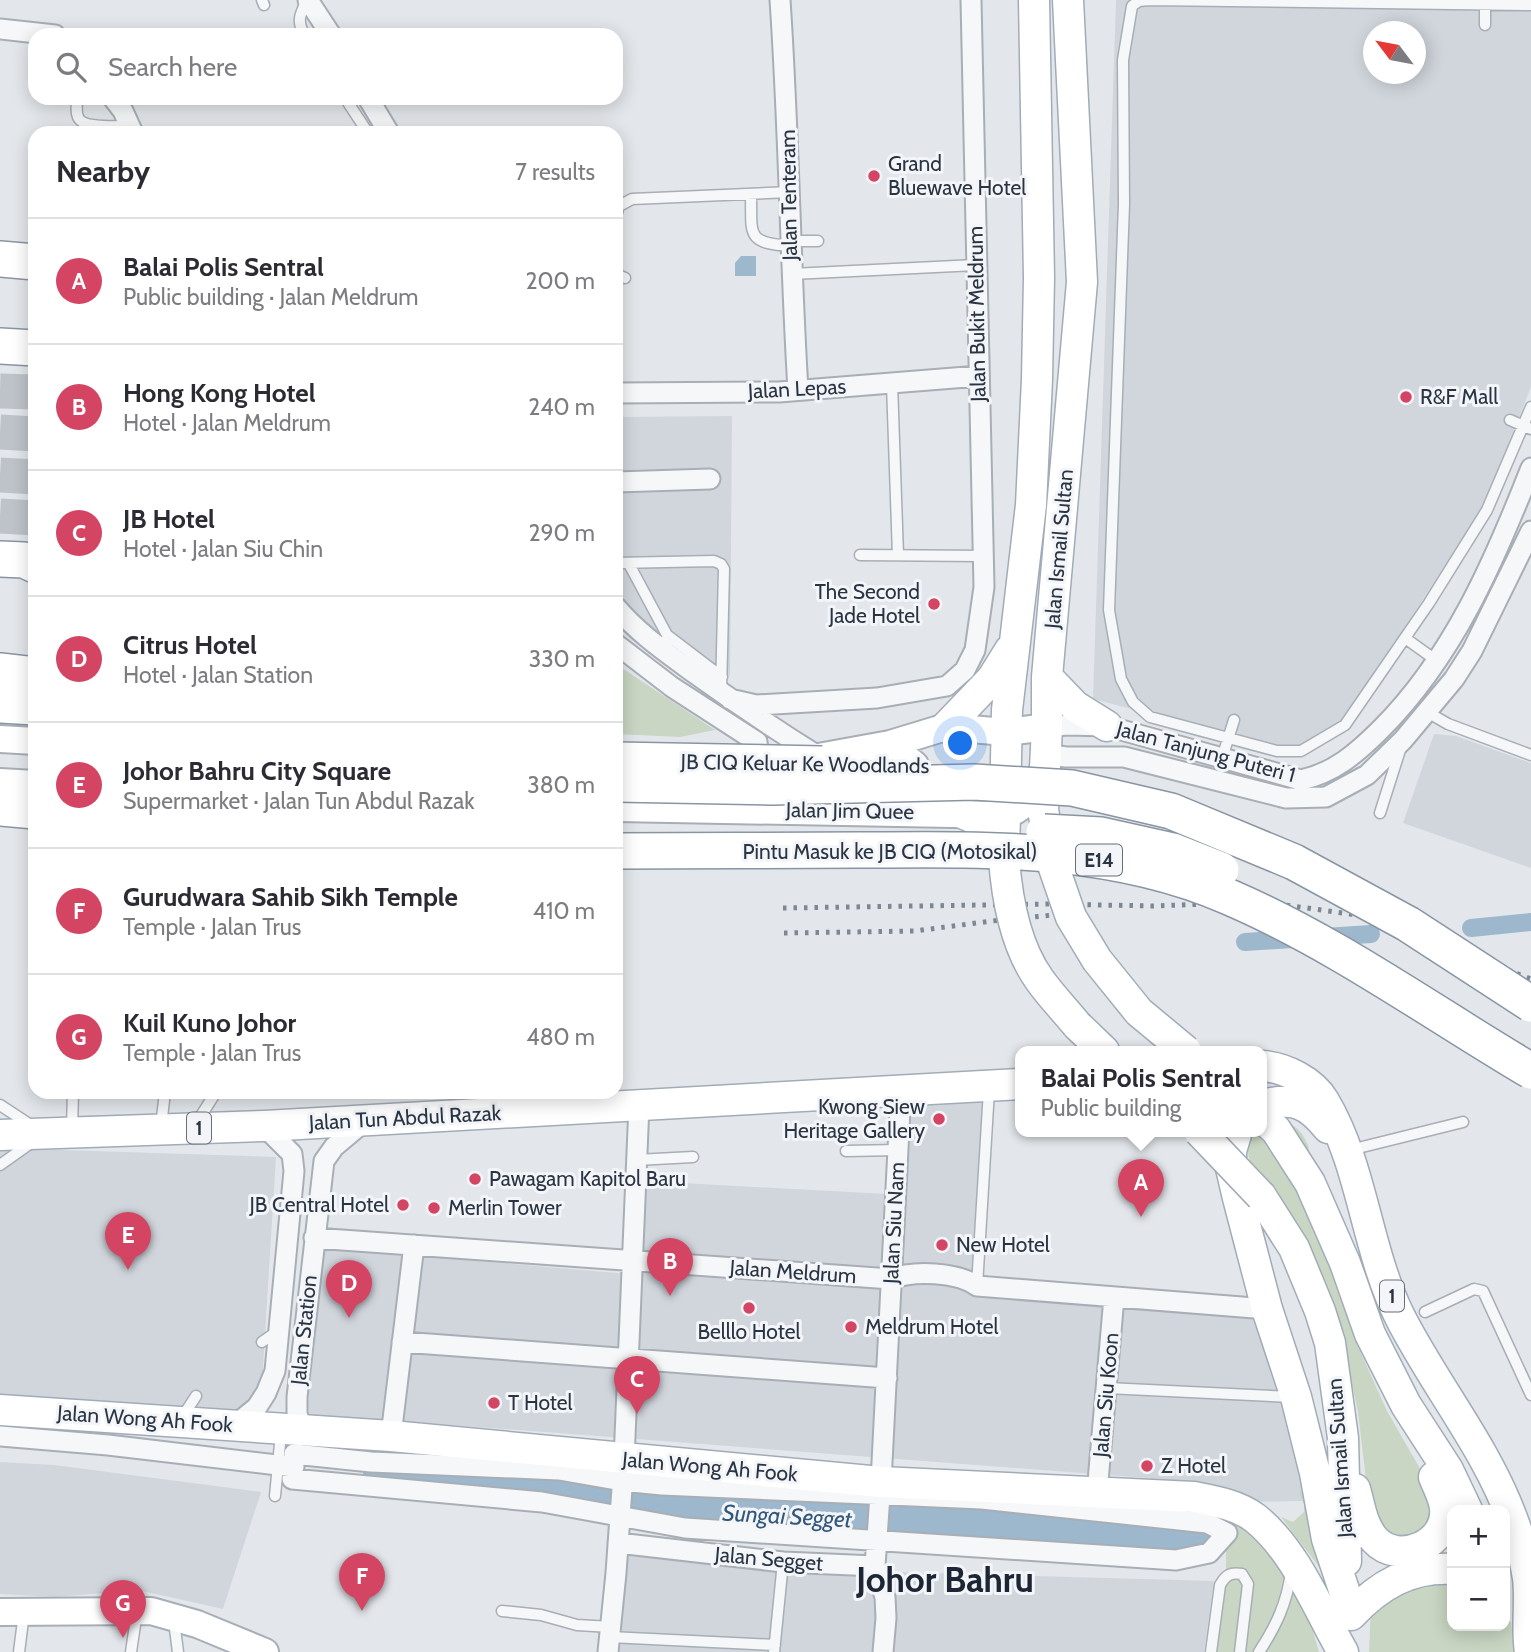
<!DOCTYPE html>
<meta charset="utf-8">
<style>
body{margin:0;font-family:Cabin,sans-serif;background:#f2f2f3;color:#2b2b33}
.controls{position:absolute;right:21px;bottom:21px;display:grid;overflow:hidden;border-radius:14px;box-shadow:0 4px 18px #0003}
.controls button{width:63px;height:63px;display:grid;place-items:center;padding:0;border:0;border-bottom:2px solid #e1e1e2;background:#fff;color:#2b2b33;font:35px sans-serif}
.compass{position:absolute;left:1363px;top:21px;width:63px;height:63px;border-radius:50%;background:#fff;box-shadow:0 4px 18px #0003;rotate:302deg}
.you{position:absolute;left:961px;top:744px;width:24px;height:24px;margin:-18px;border:5px solid #fff;border-radius:50%;background:#1a73e8;box-shadow:0 0 0 10px #1a73e833}
.badge{display:grid;place-items:center;width:46px;height:46px;border-radius:50%;background:#d44463;color:#fff;font-size:23px;font-weight:700}
.pin{position:absolute;translate:-50% -58px;filter:drop-shadow(0 2px 4px #0008)}
.pin::after{content:'';position:absolute;top:37px;width:24px;height:21px;background:inherit;clip-path:polygon(0 0,100% 0,50% 100%)}
.popup{position:absolute;left:1015px;top:1046px;width:252px;height:91px;box-sizing:border-box;display:grid;place-content:center;border-radius:14px;background:#fff;filter:drop-shadow(0 2px 5px #0005);font-size:23px;white-space:nowrap;color:#7c7c81}
.popup b{font-size:26px;color:#2b2b33}
.popup::after{content:'';position:absolute;left:50%;top:100%;margin-left:-14px;border:14px solid transparent;border-top-color:#fff}
.list{margin:0;padding:0;list-style:none}
h2{display:flex;justify-content:space-between;align-items:center;height:91px;margin:0;padding:0 28px;font-size:30px}
h2 small{font-size:23px;font-weight:400;color:#7c7c81}
.list li{display:grid;grid-template-columns:46px 1fr auto;gap:21px;align-items:center;box-sizing:border-box;height:126px;padding:0 28px;border-top:2px solid #e1e1e2}
.list b{display:block;font-size:26px;white-space:nowrap}
.list p{margin:0;font-size:23px;white-space:nowrap;color:#7c7c81}
.list em{font-size:23px;font-style:normal;color:#7c7c81}
.icon{flex:none;width:38px;height:38px;fill:none;stroke:currentColor;stroke-width:2;stroke-linecap:round;stroke-linejoin:round}
.map{position:relative;flex:none;width:1531px;height:1652px;overflow:hidden}
.search{position:absolute;background:#fff;box-shadow:0 4px 18px #0003;left:28px;top:28px;width:595px;height:77px;display:flex;align-items:center;gap:18px;box-sizing:border-box;padding:0 24px;border-radius:21px;color:#7c7c81;font-size:26px}
.panel{position:absolute;background:#fff;box-shadow:0 4px 18px #0003;left:28px;top:126px;width:595px;height:973px;border-radius:21px}
.map>svg:first-child{display:block}
.built{fill:#d1d6dd;fill-rule:evenodd}
.green{fill:#c9d6c3}
.water{fill:#9db7cc}
.lines{fill:none;stroke-linecap:round;stroke-linejoin:round}
.canal{stroke:#9db7cc;stroke-width:18}
.river{stroke:#9db7cc;stroke-width:32}
.highway-tunnel{stroke:#bec3ca;stroke-width:35;stroke-dasharray:35 18;stroke-linecap:butt}
.lane-casing{stroke:#a8aeb6;stroke-width:13}
.street-casing{stroke:#a8aeb6;stroke-width:23}
.secondary-casing{stroke:#a8aeb6;stroke-width:30}
.primary-casing{stroke:#a1acb8;stroke-width:33}
.highway-casing{stroke:#8995a3;stroke-width:38}
.lane{stroke:#f6f7f9;stroke-width:10}
.street{stroke:#f6f7f9;stroke-width:19}
.secondary{stroke:#fff;stroke-width:26}
.primary{stroke:#fff;stroke-width:30}
.highway{stroke:#fff;stroke-width:35}
.rail{stroke:#7b8796;stroke-width:5;stroke-dasharray:3.5 7;stroke-linecap:butt}
.primary-bridge-casing{stroke:#a1acb8;stroke-width:33;stroke-linecap:butt}
.highway-bridge-casing{stroke:#8995a3;stroke-width:38;stroke-linecap:butt}
.primary-bridge{stroke:#fff;stroke-width:30}
.highway-bridge{stroke:#fff;stroke-width:35}
.poi-dot{fill:#d44463;stroke:#f3f5f8;stroke-width:2.5}
.labels{text-anchor:middle;stroke-width:6;stroke-linejoin:round;paint-order:stroke}
.shield{fill:#f3f5f8;stroke:#666f7a;stroke-width:2}
.shield-label{font-size:19px;font-weight:bold;fill:#2a3544}
.poi-label{font-size:21px;fill:#2a3544;stroke:#f3f5f8;text-anchor:start}
.street-label{font-size:21px;fill:#2a3544;stroke:#f3f5f8}
.water-label{font-size:23px;font-style:italic;fill:#32577a;stroke:#f3f5f8}
.town-label{font-size:35px;font-weight:bold;fill:#1c2635;stroke:#f3f5f8}
</style>
<div class="map">
<svg width="1531" height="1652" viewBox="0 0 1531 1652">
<rect width="100%" height="100%" fill="#e3e7eb"/>
<path class="built" d="M1116 0H1531V387L1484 506 1344 720 1301 748 1276 746 1093 699ZM1374 32H1416V74H1374Z
M732 416 730 676 661 643 616 598V417Z
M1434 734 1456 736 1531 763V868L1403 823Z
M911 1100 993 1101 980 1291 1264 1315 1306 1501 1248 1502 1199 1482 294 1413 316 1247 640 1275 646 1181 905 1195Z
M0 1148 276 1157 260 1416 0 1401Z
M0 1462 54 1465 261 1492 223 1609 138 1590 56 1597 0 1594Z
M626 1550 789 1569 1214 1581 1204 1652H619Z"/>
<path class="green" d="M616 664 715 730 680 737 616 734Z
M1282 1121C1297 1125 1302 1132 1308 1145L1336 1287 1359 1349 1387 1411 1422 1472 1437 1515 1410 1541 1379 1533 1367 1488 1358 1412 1342 1339 1253 1170C1240 1136 1252 1134 1282 1121Z
M1305 1483 1323 1572 1281 1517 1293 1522 1304 1512V1504L1299 1494Z
M1226 1514 1254 1533 1281 1570 1309 1618 1319 1652H1216L1226 1581Z
M1452 1582V1626H1505V1615L1511 1622 1515 1652H1369L1371 1607 1403 1592Z"/>
<path class="water" d="M741 256H756V276H735V263Z"/>
<g class="lines">
<path class="canal" d="M1471 928 1531 922
M1245 942 1371 934"/>
<path class="river" d="M379 1474 552 1486 609 1502 643 1507 859 1520 933 1518 1198 1535"/>
<path class="highway-tunnel" d="M0 391 35 392
M0 432 35 434
M0 475 35 477
M0 516 35 518"/>
<defs>
<path id="lane" d="M262 0 264 5
M1531 5 1149 0 1139 1 1132 6 1123 60 1124 204 1109 610 1121 679 1133 702 1150 717 1277 751H1301L1345 725 1429 603 1487 510 1531 407
M1485 25V4
M305 35C296 22 300 14 307 0
M77 98C77 105 75 115 80 120 87 128 119 126 130 126
M345 98 368 133
M751 194C752 234 745 243 790 246
M616 216 619 206 632 199 790 192
M791 241H818
M616 274 625 278
M792 274 976 265
M892 384 898 555
M1510 420 1531 429
M860 555 983 556
M616 563 714 561 721 564 724 569 721 692
M629 564 667 635 666 652
M667 635 722 677
M1405 638 1437 661
M1427 712 1448 724 1531 755
M1222 758 1234 720
M1380 813 1400 750
M503 1092 524 1104
M0 1105 32 1126
M197 1122 216 1092
M161 1126 165 1092
M72 1129 73 1092
M1350 1150 1463 1122
M846 1151 898 1150
M636 1160 693 1157
M0 1165 31 1143
M977 1286 989 1090
M1425 1312 1474 1289 1483 1291 1531 1395
M262 1342 279 1330
M1107 1388 1292 1397
M183 1416 196 1396
M275 1496 281 1433
M502 1611 541 1615 577 1625 611 1627
M174 1621 178 1652
M610 1637 775 1645
M19 1652 24 1613
M131 1652 137 1611
M774 1652 783 1562
M1211 1652 1220 1585C1226 1575 1230 1572 1242 1574L1248 1584 1240 1652
M1259 1652C1276 1626 1287 1603 1291 1572"/>
<path id="street" d="M308 0 331 35
M780 0C789 130 790 260 798 390
M0 29 55 35
M113 98 123 111 133 133
M368 98 389 133
M616 393 779 392 979 376
M616 482 710 479
M616 607C637 632 664 651 690 670 733 701 776 730 821 758
M616 644 672 687 757 742 759 756 749 766
M730 699 756 705 877 698 947 686 965 670 975 650 984 587 971 0
M1047 727 1067 725 1107 726 1301 780C1334 773 1357 753 1381 729 1453 657 1494 562 1531 468
M1045 754 1066 757H1124L1286 798 1326 797 1367 775 1403 740 1454 679 1472 651 1531 531
M314 1238 891 1279C914 1270 957 1272 977 1286L1267 1309
M402 1342 887 1378
M235 1425 257 1407 266 1393 275 1371 294 1171 292 1154 264 1126
M303 1431 297 1414V1397L324 1161 334 1147 365 1121
M0 1436 108 1445 294 1467
M391 1436 414 1245
M294 1454 371 1462 559 1470 622 1481 662 1485 982 1499 1207 1523 1227 1533 1209 1553 1176 1560 685 1528 542 1502 292 1479Z
M881 1482 901 1090
M1097 1493 1114 1297
M880 1495 875 1566 885 1597 886 1618 883 1652
M618 1543 783 1562 875 1566
M608 1652 616 1573 624 1460 639 1105"/>
<path id="secondary" d="M0 739 35 741
M890 744 915 765 918 777 905 796
M802 760 890 744 946 727 1006 732 1047 727
M0 782 35 784
M616 808 1007 815C1027 806 1038 793 1042 772
M0 1612 151 1611 197 1624 265 1652"/>
<path id="primary" d="M1047 677 1075 706 1107 726
M946 727 992 679 1010 650
M962 813C982 821 994 828 1004 847
M1051 854 1043 810 1047 727V677L1082 282 1068 0
M1004 859 1007 710 1031 505 1037 379 1039 278 1034 0
M1077 1025 1104 1051
M1262 1066C1285 1067 1313 1082 1324 1101 1363 1167 1366 1249 1400 1317 1435 1386 1487 1448 1513 1521 1520 1539 1525 1559 1528 1578 1531 1603 1526 1627 1530 1652
M1262 1105C1294 1097 1308 1103 1328 1128
M1262 1118 1276 1130 1310 1183 1345 1263 1370 1334 1406 1405 1448 1470 1467 1510
M1237 1131 1231 1151V1168L1238 1198 1267 1309 1296 1397 1315 1473 1327 1539 1348 1602
M0 1135 264 1126 1020 1084
M1261 1196 1294 1248 1320 1311 1330 1343 1343 1438 1346 1561
M0 1410 391 1436 881 1482 1194 1497C1215 1501 1238 1505 1255 1518 1296 1551 1317 1607 1343 1652
M1355 1489C1360 1506 1362 1526 1375 1540 1399 1566 1449 1544 1445 1508 1444 1498 1438 1487 1434 1477
M1351 1615C1379 1585 1410 1567 1452 1569"/>
<path id="highway" d="M0 259 35 262
M0 346 35 348
M0 559 24 560 35 565
M0 671 35 675
M0 705 35 707
M0 808 35 811"/>
</defs>
<use href="#lane" class="lane-casing"/>
<use href="#street" class="street-casing"/>
<use href="#secondary" class="secondary-casing"/>
<use href="#primary" class="primary-casing"/>
<use href="#highway" class="highway-casing"/>
<use href="#lane" class="lane"/>
<use href="#street" class="street"/>
<use href="#secondary" class="secondary"/>
<use href="#primary" class="primary"/>
<use href="#highway" class="highway"/>
<path class="rail" d="M783 908 1049 904 1153 906 1264 902 1364 916 1531 979
M784 933 915 931 992 921 1073 913"/>
<defs>
<path id="primary-bridge" d="M1004 859C1007 899 1015 945 1039 979 1050 995 1065 1010 1077 1025
M1052 862 1071 917 1097 960 1139 1012 1186 1051
M1199 1131 1261 1196"/>
<path id="highway-bridge" d="M616 760 822 764
M616 784 772 787 974 782 1072 788 1171 811 1294 862 1408 924 1531 1004
M1044 832 1101 835 1173 851 1221 870
M616 851C697 851 778 850 859 850 984 849 1112 846 1229 897 1336 943 1431 1012 1531 1071"/>
</defs>
<use href="#primary-bridge" class="primary-bridge-casing"/>
<use href="#highway-bridge" class="highway-bridge-casing"/>
<use href="#primary-bridge" class="primary-bridge"/>
<use href="#highway-bridge" class="highway-bridge"/>
</g>
<g class="poi-dot">
<circle cx="874" cy="176" r="7"/>
<circle cx="1406" cy="397" r="7"/>
<circle cx="934" cy="604" r="7"/>
<circle cx="939" cy="1119" r="7"/>
<circle cx="475" cy="1179" r="7"/>
<circle cx="403" cy="1205" r="7"/>
<circle cx="434" cy="1208" r="7"/>
<circle cx="942" cy="1245" r="7"/>
<circle cx="749" cy="1308" r="7"/>
<circle cx="851" cy="1327" r="7"/>
<circle cx="494" cy="1403" r="7"/>
<circle cx="1147" cy="1466" r="7"/>
</g>
<g class="labels">
<g class="shield">
<rect x="1076" y="844.5" width="46" height="31" rx="5"/>
<rect x="187" y="1112.5" width="24" height="31" rx="5"/>
<rect x="1380" y="1280.5" width="24" height="31" rx="5"/>
</g>
<g class="shield-label">
<text x="1099" y="867">E14</text>
<text x="199" y="1135">1</text>
<text x="1392" y="1303">1</text>
</g>
<g class="poi-label">
<text x="888" y="171">Grand<tspan x="888" dy="24">Bluewave Hotel</tspan></text>
<text x="1420" y="404">R&amp;F Mall</text>
<text x="920" y="599" text-anchor="end">The Second<tspan x="920" dy="24">Jade Hotel</tspan></text>
<text x="925" y="1114" text-anchor="end">Kwong Siew<tspan x="925" dy="24">Heritage Gallery</tspan></text>
<text x="489" y="1186">Pawagam Kapitol Baru</text>
<text x="389" y="1212" text-anchor="end">JB Central Hotel</text>
<text x="448" y="1215">Merlin Tower</text>
<text x="956" y="1252">New Hotel</text>
<text x="865" y="1334">Meldrum Hotel</text>
<text x="749" y="1339" text-anchor="middle">Belllo Hotel</text>
<text x="508" y="1410">T Hotel</text>
<text x="1161" y="1473">Z Hotel</text>
</g>
<g class="street-label">
<text transform="translate(789 195) rotate(-91)" y="7">Jalan Tenteram</text>
<text transform="translate(977 314) rotate(-91)" y="7">Jalan Bukit Meldrum</text>
<text transform="translate(797 389) rotate(-3)" y="7">Jalan Lepas</text>
<text transform="translate(1059 549) rotate(-85)" y="7">Jalan Ismail Sultan</text>
<text transform="translate(1206 752) rotate(15)" y="7">Jalan Tanjung Puteri 1</text>
<text transform="translate(805 764) rotate(1)" y="7">JB CIQ Keluar Ke Woodlands</text>
<text transform="translate(850 811) rotate(1)" y="7">Jalan Jim Quee</text>
<text x="890" y="859">Pintu Masuk ke JB CIQ (Motosikal)</text>
<text transform="translate(405 1118) rotate(-3)" y="7">Jalan Tun Abdul Razak</text>
<text transform="translate(894 1223) rotate(-87)" y="7">Jalan Siu Nam</text>
<text transform="translate(793 1272) rotate(4)" y="7">Jalan Meldrum</text>
<text transform="translate(304 1330) rotate(-84)" y="7">Jalan Station</text>
<text transform="translate(1106 1395) rotate(-85)" y="7">Jalan Siu Koon</text>
<text transform="translate(145 1419) rotate(4)" y="7">Jalan Wong Ah Fook</text>
<text transform="translate(1340 1458) rotate(-94)" y="7">Jalan Ismail Sultan</text>
<text transform="translate(710 1467) rotate(5)" y="7">Jalan Wong Ah Fook</text>
<text transform="translate(769 1559) rotate(5)" y="7">Jalan Segget</text>
</g>
<g class="water-label">
<text transform="translate(787 1516) rotate(3)" y="8">Sungai Segget</text>
</g>
<g class="town-label">
<text x="945" y="1592">Johor Bahru</text>
</g>
</g>
</svg>
<div class="controls">
<button>+</button>
<button>−</button>
</div>
<svg class="compass" viewBox="-18 -18 36 36"><path d="M0-13l5 13h-10z" fill="#e53935"/><path d="M0 13l5-13h-10z" fill="#7c7c81"/></svg>
<div class="you"></div>
<div class="pin badge" style="left:1141px;top:1217px">A</div>
<div class="popup"><b>Balai Polis Sentral</b>Public building</div>
<div class="pin badge" style="left:670px;top:1296px">B</div>
<div class="pin badge" style="left:637px;top:1414px">C</div>
<div class="pin badge" style="left:349px;top:1318px">D</div>
<div class="pin badge" style="left:128px;top:1270px">E</div>
<div class="pin badge" style="left:362px;top:1611px">F</div>
<div class="pin badge" style="left:123px;top:1638px">G</div>
<div class="search"><svg class="icon" aria-label="search" viewBox="0 0 24 24"><circle cx="10" cy="10" r="6"/><path d="M15 15l6 6"/></svg>Search here</div>
<section class="panel">
<h2>Nearby<small>7 results</small></h2>
<ul class="list">
<li><span class="badge">A</span><div><b>Balai Polis Sentral</b><p>Public building · Jalan Meldrum</p></div><em>200 m</em></li>
<li><span class="badge">B</span><div><b>Hong Kong Hotel</b><p>Hotel · Jalan Meldrum</p></div><em>240 m</em></li>
<li><span class="badge">C</span><div><b>JB Hotel</b><p>Hotel · Jalan Siu Chin</p></div><em>290 m</em></li>
<li><span class="badge">D</span><div><b>Citrus Hotel</b><p>Hotel · Jalan Station</p></div><em>330 m</em></li>
<li><span class="badge">E</span><div><b>Johor Bahru City Square</b><p>Supermarket · Jalan Tun Abdul Razak</p></div><em>380 m</em></li>
<li><span class="badge">F</span><div><b>Gurudwara Sahib Sikh Temple</b><p>Temple · Jalan Trus</p></div><em>410 m</em></li>
<li><span class="badge">G</span><div><b>Kuil Kuno Johor</b><p>Temple · Jalan Trus</p></div><em>480 m</em></li>
</ul>
</section>
</div>
